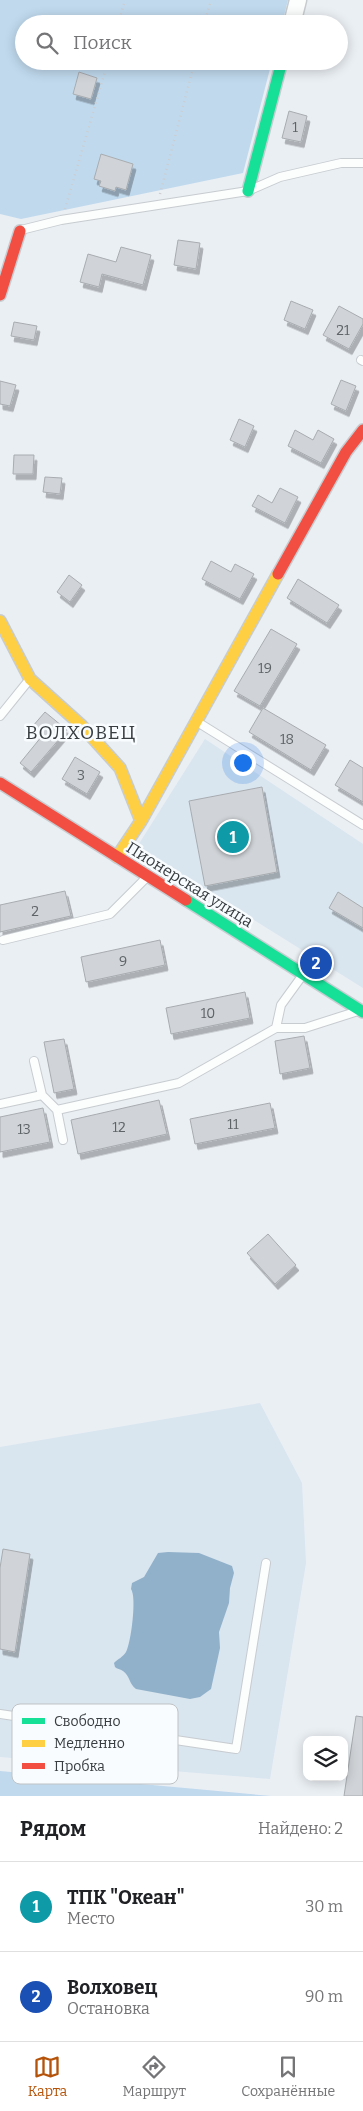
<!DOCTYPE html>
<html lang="ru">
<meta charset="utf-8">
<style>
body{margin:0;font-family:Bitter,serif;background:#f6f6f6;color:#202124}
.controls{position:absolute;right:15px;bottom:15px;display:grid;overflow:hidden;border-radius:10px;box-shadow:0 2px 12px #0003}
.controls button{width:45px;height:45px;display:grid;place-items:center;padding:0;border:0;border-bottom:1px solid #e0e0e0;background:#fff;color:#202124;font:25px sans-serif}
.you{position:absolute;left:242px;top:762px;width:18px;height:18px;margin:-12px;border:4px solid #fff;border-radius:50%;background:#1a73e8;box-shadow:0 0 0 8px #1a73e833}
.badge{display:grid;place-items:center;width:32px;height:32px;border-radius:50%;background:#b45309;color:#fff;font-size:16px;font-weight:700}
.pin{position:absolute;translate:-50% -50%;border:2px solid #fff;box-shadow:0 1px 5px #0006}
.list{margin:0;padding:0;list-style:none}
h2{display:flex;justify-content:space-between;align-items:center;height:65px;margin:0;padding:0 20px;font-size:21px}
h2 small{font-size:16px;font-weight:400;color:#757577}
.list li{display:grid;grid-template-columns:32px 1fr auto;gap:15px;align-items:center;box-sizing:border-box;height:90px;padding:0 20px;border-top:1px solid #e0e0e0}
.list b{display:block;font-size:19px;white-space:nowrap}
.list p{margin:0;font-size:16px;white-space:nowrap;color:#757577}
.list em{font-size:16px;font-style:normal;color:#757577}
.icon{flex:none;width:28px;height:28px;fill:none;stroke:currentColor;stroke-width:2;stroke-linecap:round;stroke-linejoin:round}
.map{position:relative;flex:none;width:363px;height:1796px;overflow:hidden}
.search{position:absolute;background:#fff;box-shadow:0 2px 12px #0003;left:15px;right:15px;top:15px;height:55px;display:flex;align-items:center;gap:12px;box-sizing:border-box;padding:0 18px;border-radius:28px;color:#757577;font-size:19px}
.sheet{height:245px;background:#fff}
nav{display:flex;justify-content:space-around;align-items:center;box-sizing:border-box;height:70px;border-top:1px solid #e0e0e0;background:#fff;font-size:14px;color:#757577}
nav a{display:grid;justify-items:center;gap:2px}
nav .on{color:#b45309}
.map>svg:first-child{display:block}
.built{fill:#d9e5ef}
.green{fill:#c0d9ed}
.water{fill:#91b1ca}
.building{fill:#d0d4d8;stroke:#a8acb0;filter:url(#shadow)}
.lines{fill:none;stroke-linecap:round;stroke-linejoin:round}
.lane-casing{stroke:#c7ccd0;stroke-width:10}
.street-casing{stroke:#c7ccd0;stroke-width:19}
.fast-casing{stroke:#c7ccd0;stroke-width:14}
.slow-casing{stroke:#c7ccd0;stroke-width:14}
.jam-casing{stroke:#c7ccd0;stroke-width:14}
.path{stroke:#cccdd0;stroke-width:2.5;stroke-dasharray:1 4;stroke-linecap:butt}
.lane{stroke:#fcfdfd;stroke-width:8}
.street{stroke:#fcfdfd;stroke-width:16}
.fast{stroke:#16e098;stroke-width:11}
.slow{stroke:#ffcf43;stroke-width:11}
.jam{stroke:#f24e42;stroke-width:11}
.labels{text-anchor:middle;stroke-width:5;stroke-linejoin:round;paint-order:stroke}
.number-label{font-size:14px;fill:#5e6367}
.street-label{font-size:16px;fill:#383d41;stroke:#f9fcfe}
.quarter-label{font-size:19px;letter-spacing:1px;fill:#383d41;stroke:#f9fcfe}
.key{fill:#f9fcfe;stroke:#bfc3c5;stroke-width:1}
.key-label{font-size:14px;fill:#383d41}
</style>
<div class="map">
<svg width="363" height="1796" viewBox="0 0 363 1796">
<defs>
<filter id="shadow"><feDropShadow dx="3" dy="5.5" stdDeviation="0" flood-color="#0004"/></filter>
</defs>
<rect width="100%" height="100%" fill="#eaeff4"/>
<path class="built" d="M205 739 363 844V988L137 847Z
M260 1403 302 1483 306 1563 270 1779 0 1757V1447Z"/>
<path class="green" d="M0 0H288L282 24H24V61H272L243 173 21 219 0 214Z
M0 1771 271 1796H0Z"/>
<path class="water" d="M168 1552 199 1553 232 1566 234 1573 230 1588 229 1603 219 1632 220 1648 211 1689 200 1697 190 1699 136 1689C129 1684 130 1676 123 1671 120 1669 117 1669 115 1667L114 1663C118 1659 123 1657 126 1652 131 1643 137 1597 131 1589L132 1583 144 1577 158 1553Z"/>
<path class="building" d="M79 72 97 78 91 99 73 94Z
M289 111 307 116 301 142 282 138Z
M101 154 133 164 126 190 116 187 115 191 99 186 101 181 94 179Z
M178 240 200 243 196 269 174 265Z
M121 247 151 255 143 285 102 274 99 287 80 282 88 254 116 262Z
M291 301 313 310 305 329 284 320Z
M339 306 363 319V324L349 349 323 335Z
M14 322 37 326 34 340 11 336Z
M341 380 356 386 346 411 331 404Z
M0 381 16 385 10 406 0 404Z
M239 419 254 426 245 447 230 440Z
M295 430 313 440 318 430 334 439 321 463 288 446Z
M14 455H34L33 474H13Z
M45 477 62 478 60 494 43 492Z
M280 488 298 497 285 523 252 506 258 495 272 503Z
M211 561 231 572 235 564 254 574 240 599 202 579Z
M69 575 82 585 70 602 57 592Z
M298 579 339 605 327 623 287 598Z
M271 629 297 644 260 706 234 691Z
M263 708 326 745 311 770 249 732Z
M45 712 67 730 31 772 20 763 42 736 32 727Z
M75 757 100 772 87 794 62 779Z
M350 760 363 768V802L335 785Z
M262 787 277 872 205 886 189 801Z
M65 891 71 916 0 932V905Z
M338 892 363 908V928L329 908Z
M160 940 165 965 86 982 81 957Z
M245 992 250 1018 171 1034 166 1008Z
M304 1036 310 1068 280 1074 275 1041Z
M64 1039 74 1089 54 1093 44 1042Z
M159 1100 167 1134 78 1154 71 1120Z
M270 1103 275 1128 195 1144 190 1119Z
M43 1108 50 1142 0 1152V1117Z
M268 1234 296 1265 275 1284 247 1253Z
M3 1549 30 1554 15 1652 0 1649V1568Z
M356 1716 363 1717V1796H344Z"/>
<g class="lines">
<defs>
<path id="lane" d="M21 230 61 220 248 191 280 177 341 163H363
M361 360 363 361
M0 716 29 680
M199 723 363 825
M3 940 110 914 146 878
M302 976 281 1005 276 1028H305L355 1012
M34 1061 42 1095
M0 1104 42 1095 57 1110 179 1083 276 1028
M57 1110 63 1140
M0 1714 236 1749 266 1563"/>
<path id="street" d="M292 24 298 0"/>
<path id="fast" d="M248 191 282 61
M186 900 363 1012"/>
<path id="slow" d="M0 621 30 679 81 725 120 768 141 821
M117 857 141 821 278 574"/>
<path id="jam" d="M0 295 20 231
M278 574 346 452 363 430
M0 783 186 900"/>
</defs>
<use href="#lane" class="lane-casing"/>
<use href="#street" class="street-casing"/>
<use href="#fast" class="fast-casing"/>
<use href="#slow" class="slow-casing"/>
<use href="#jam" class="jam-casing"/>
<path class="path" d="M118 24 125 0
M204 24 211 0
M160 194 195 61
M65 209 108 61"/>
<use href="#lane" class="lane"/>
<use href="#street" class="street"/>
<use href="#fast" class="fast"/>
<use href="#slow" class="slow"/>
<use href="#jam" class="jam"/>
</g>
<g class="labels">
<g class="number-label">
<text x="295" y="132">1</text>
<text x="343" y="335">21</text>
<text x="265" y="673">19</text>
<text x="287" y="744">18</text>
<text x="81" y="780">3</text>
<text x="35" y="916">2</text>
<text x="123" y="966">9</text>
<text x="208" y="1018">10</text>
<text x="233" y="1129">11</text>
<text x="119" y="1132">12</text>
<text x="24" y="1134">13</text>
</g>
<g class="street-label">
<text transform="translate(190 884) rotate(32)" y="6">Пионерская улица</text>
</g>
<g class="quarter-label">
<text x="81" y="739">ВОЛХОВЕЦ</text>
</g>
</g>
<rect x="12" y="1704" width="166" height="80" rx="8" class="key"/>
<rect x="22" y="1718" width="23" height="6" fill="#16e098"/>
<rect x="22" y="1740" width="23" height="7" fill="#ffcf43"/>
<rect x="22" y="1763" width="23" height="6" fill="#f24e42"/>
<g class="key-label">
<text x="54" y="1726">Свободно</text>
<text x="54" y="1748">Медленно</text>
<text x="54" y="1771">Пробка</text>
</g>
</svg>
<div class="controls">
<button><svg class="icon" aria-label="layers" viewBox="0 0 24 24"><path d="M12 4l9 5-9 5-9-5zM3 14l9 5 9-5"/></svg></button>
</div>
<div class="you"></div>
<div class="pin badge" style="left:233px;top:837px;background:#0f9aa8">1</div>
<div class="pin badge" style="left:316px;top:963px;background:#1a4fb4">2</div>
<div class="search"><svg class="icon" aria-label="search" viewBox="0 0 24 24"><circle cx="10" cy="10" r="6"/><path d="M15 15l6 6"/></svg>Поиск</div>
</div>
<section class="sheet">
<h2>Рядом<small>Найдено: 2</small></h2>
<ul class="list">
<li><span class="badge" style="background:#0f9aa8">1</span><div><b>ТПК &quot;Океан&quot;</b><p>Место</p></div><em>30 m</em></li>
<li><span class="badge" style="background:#1a4fb4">2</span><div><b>Волховец</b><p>Остановка</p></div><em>90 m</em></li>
</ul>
</section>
<nav>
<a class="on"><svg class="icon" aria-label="map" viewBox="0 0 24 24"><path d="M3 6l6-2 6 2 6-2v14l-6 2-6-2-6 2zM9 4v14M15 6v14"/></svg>Карта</a>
<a><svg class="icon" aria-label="directions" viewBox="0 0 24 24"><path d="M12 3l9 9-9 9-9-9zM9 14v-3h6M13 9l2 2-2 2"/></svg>Маршрут</a>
<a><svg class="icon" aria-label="saved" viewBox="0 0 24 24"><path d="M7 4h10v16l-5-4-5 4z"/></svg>Сохранённые</a>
</nav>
